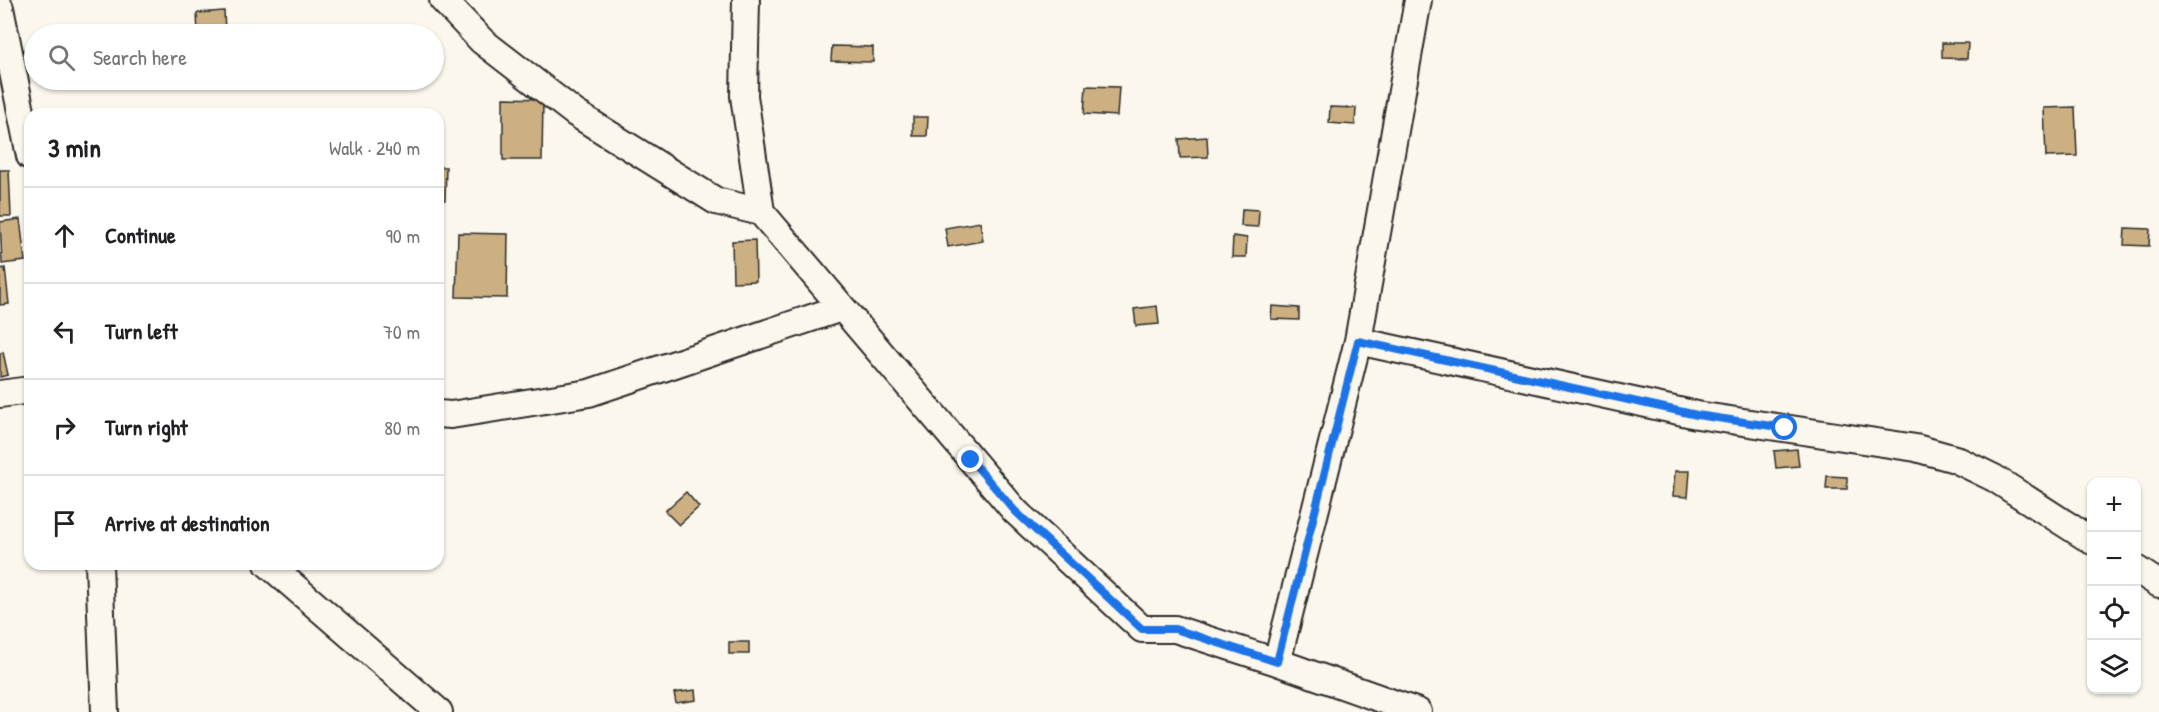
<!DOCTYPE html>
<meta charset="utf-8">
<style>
body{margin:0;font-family:"Patrick Hand",sans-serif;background:#f6f6f6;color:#202124}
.controls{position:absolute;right:18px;bottom:18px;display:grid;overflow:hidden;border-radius:12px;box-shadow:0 2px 4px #0004}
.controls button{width:54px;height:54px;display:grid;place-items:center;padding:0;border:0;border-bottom:2px solid #e0e0e0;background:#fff;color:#202124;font:30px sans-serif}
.stop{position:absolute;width:18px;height:18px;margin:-14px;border:4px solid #1a73e8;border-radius:50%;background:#fff}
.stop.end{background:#1a73e8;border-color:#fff;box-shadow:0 2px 6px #0008}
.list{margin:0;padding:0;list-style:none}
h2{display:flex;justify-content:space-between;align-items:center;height:78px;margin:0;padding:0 24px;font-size:26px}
h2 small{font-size:20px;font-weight:400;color:#757577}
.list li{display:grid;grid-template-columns:39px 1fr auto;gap:18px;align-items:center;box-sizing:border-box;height:96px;padding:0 24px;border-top:2px solid #e0e0e0}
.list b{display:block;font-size:22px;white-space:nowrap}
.list em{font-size:20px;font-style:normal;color:#757577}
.icon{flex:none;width:33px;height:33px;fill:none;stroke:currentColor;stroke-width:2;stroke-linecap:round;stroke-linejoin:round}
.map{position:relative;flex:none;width:2159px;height:712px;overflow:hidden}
.search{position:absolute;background:#fff;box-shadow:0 2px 4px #0004;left:24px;top:24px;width:420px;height:66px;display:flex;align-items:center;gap:15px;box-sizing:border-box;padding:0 21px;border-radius:33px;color:#757577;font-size:22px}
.panel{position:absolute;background:#fff;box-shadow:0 2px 4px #0004;left:24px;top:108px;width:420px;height:462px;border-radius:18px}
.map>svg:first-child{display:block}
.building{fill:#ccb081;stroke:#2b2b2b;stroke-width:1.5}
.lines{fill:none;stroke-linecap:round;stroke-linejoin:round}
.street-casing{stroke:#2b2b2b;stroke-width:30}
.street{stroke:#fbf7ec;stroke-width:26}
.route{stroke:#1a73e8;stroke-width:8}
</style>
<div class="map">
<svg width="2159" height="712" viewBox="0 0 2159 712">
<rect width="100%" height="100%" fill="#fbf7ec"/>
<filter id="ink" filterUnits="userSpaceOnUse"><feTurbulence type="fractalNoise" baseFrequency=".0167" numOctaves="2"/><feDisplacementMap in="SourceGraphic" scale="12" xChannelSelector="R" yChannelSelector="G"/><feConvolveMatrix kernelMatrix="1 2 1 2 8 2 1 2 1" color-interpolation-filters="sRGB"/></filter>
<g filter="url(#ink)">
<path class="building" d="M224 11 225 33 198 34 197 13Z
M1942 43H1968L1967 59 1942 58Z
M832 46 873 47V62L831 61Z
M1086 86 1119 87 1117 116 1084 114Z
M503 98 543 99 542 160H503Z
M1330 107 1356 108 1355 125 1329 123Z
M2075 107 2077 156 2046 157 2044 108Z
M913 117H928L927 136H913Z
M1207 137 1208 157 1180 158 1179 139Z
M438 167H446L445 200H438Z
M0 170H9L11 216H0Z
M1242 209 1259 210 1258 227 1241 226Z
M20 219 25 261 2 264 0 222Z
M980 222 983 241 948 247 945 228Z
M2125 228 2150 229 2149 246 2124 245Z
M458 233 508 234 507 298 456 297Z
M1233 236 1247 238 1246 257H1232Z
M755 240 756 281 733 282 732 241Z
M5 268 9 304 0 305V269Z
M1157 306 1159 324 1136 326 1134 309Z
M1272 306 1299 308V320L1271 319Z
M3 352 8 375 0 377V353Z
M1797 449 1799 466 1776 468 1774 451Z
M1675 471H1690L1688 497 1673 496Z
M1827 476 1847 477V489H1826Z
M686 492 699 507 679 525 665 511Z
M729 642H749V654H729Z
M695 690 696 700 676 703 674 693Z"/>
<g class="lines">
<defs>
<path id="street" d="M443 0 482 41 575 113 716 201 761 212
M746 0 744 96 761 212 1015 511 1142 629H1175L1277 662 1418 712
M0 8 30 156
M1358 341 1697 415 1916 448 1955 459 1994 478 2092 541
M0 394 30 390
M438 414 451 415 589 393 841 308
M99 564 105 712
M268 564 439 712
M2136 569 2159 584
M1277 662 1358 341 1418 0"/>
</defs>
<use href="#street" class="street-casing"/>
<use href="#street" class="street"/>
</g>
</g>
<g class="lines" filter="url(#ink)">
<path class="route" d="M971 460 1015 511 1142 629H1175L1277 662 1358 341 1697 415 1785 428"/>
</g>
</svg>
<div class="controls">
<button>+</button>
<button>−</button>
<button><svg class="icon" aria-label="locate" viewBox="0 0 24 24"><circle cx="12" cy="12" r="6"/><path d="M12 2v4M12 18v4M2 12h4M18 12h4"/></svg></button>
<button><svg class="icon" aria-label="layers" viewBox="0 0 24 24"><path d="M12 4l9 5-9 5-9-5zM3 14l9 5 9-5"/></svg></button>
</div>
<div class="stop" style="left:1785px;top:428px"></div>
<div class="stop end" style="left:971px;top:460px"></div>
<div class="search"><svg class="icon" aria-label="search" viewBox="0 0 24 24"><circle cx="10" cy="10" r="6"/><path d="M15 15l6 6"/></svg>Search here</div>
<section class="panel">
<h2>3 min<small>Walk · 240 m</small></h2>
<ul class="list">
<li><svg class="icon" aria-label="ahead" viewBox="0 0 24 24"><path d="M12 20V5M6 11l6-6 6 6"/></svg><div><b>Continue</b></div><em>90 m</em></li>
<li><svg class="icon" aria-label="left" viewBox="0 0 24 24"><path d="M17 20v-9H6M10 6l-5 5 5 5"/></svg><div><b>Turn left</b></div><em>70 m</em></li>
<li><svg class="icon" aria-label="right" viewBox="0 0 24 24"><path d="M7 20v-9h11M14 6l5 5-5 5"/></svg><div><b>Turn right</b></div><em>80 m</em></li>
<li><svg class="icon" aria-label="arrive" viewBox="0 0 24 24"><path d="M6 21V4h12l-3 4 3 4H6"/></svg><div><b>Arrive at destination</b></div></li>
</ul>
</section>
</div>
